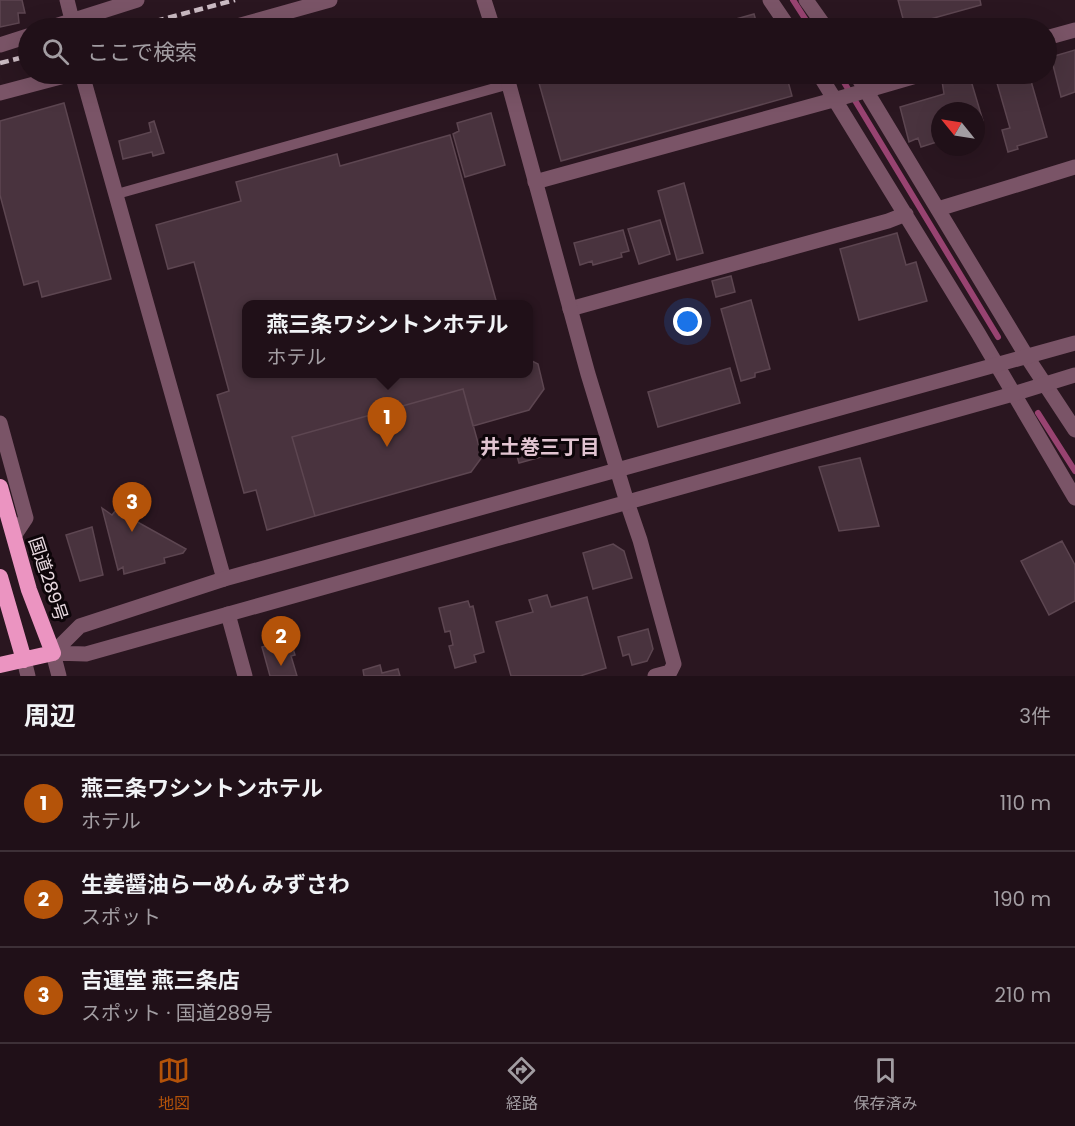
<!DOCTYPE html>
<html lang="ja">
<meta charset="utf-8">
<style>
body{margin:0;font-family:Poppins,"Noto Sans JP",sans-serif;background:#2d1e25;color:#f1f3f6}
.compass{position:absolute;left:931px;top:102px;width:54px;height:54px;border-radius:50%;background:#201018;box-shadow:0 6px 24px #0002;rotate:300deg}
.you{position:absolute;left:688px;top:322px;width:21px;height:21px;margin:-15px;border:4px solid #fff;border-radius:50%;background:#1a73e8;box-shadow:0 0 0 9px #1a73e833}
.badge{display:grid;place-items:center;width:39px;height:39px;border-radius:50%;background:#b45309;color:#fff;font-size:20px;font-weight:700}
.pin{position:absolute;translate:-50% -50px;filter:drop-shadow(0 2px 3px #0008)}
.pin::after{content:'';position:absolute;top:32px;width:21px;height:18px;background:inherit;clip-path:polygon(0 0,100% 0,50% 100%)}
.popup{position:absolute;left:242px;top:300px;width:291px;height:78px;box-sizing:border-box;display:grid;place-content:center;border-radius:12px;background:#201018;filter:drop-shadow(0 2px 4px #0005);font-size:20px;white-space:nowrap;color:#a29da2}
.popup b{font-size:22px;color:#f1f3f6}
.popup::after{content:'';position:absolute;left:50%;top:100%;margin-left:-12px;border:12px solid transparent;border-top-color:#201018}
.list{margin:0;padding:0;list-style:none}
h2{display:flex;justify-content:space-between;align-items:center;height:78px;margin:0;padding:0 24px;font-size:26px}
h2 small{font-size:20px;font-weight:400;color:#a29da2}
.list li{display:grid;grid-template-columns:39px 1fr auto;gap:18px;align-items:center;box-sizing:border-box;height:96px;padding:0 24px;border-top:2px solid #3d3037}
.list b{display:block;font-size:22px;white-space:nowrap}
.list p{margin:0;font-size:20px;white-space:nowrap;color:#a29da2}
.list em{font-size:20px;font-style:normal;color:#a29da2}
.icon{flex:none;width:33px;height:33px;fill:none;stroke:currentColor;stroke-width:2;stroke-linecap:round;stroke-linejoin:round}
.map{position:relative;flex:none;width:1075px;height:676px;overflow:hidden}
.search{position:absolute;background:#201018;box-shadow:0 6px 24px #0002;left:18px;right:18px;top:18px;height:66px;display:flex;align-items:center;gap:15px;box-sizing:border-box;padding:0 21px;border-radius:33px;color:#a29da2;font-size:22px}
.sheet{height:366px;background:#201018}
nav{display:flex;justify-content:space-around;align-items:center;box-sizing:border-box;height:84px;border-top:2px solid #3d3037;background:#201018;font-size:16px;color:#a29da2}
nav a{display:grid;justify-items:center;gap:3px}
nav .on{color:#b45309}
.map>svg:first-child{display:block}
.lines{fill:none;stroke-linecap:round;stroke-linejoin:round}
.stream{stroke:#984371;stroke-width:6}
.building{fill:#49333e;stroke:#5d4651;stroke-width:1.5}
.service{stroke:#7a5467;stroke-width:10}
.minor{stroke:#7a5467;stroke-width:15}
.tertiary{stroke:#7a5467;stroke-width:15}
.trunk{stroke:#eb94c1;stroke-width:16}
.rail{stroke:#cbbbc3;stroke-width:4.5;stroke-dasharray:9 4.5;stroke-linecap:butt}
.labels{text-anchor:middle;stroke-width:6;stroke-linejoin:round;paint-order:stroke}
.street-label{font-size:18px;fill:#e8d9e0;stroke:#0d0509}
.neighbourhood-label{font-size:20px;font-weight:bold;fill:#e1c4d1;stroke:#0d0509}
</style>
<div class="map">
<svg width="1075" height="676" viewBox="0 0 1075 676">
<rect width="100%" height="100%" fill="#2a1620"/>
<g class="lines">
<path class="stream" d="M793 0 811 28
M839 74 998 337
M1038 413 1075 471"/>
</g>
<path class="building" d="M0 0H22L25 13H18L19 23 0 27Z
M898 0H980L981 5 905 26Z
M754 14 758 28H704Z
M1075 50V92L1061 97 1051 57Z
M545 74H786L792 96 561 161 537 76Z
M966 74H969L983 121 976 123V111H940V141L921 147 918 138 909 142 900 107 944 94 942 81Z
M1029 74 1047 137 1017 146 1018 149 1008 152 1002 130 1010 128 997 83Z
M64 103 111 279 42 297 38 281 24 285 0 195V121Z
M491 113 505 165 465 177 453 134 459 131 457 123Z
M154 121 164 153 153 156 152 152 123 159 119 141 151 132 149 123Z
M450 135 497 304H246V374H528V359L538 364 544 389 529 410 473 426 463 389 292 437 315 516 267 530 256 490 244 493 217 395 229 391 194 262 168 269 156 225 241 201 236 182 337 154 340 166Z
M684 183 703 253 677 260 658 191Z
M660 220 670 254 639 264 628 229Z
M623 230 629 251 621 253 622 257 593 265 592 261 580 265 574 243Z
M897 233 906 265 916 262 927 301 859 320 840 249Z
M731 276 735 292 716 297 712 281Z
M751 300 770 369 755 373V377L741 381 721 309Z
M730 368 740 403 658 427 648 392Z
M463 389 482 457 471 472 315 516 292 437Z
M557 445 559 452 519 463 517 456Z
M860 458 879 526 839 531 819 467Z
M102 508 112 515 116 510 186 549 183 553 164 558 165 563 124 574 123 567 118 570Z
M92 527 103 575 80 581 66 535Z
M1062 541 1075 565V601L1049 615 1021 561Z
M613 544 624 551 632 578 593 589 583 553Z
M547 595 551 607 587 597 606 668 580 676H511L496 622 533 612 529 600Z
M468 601 470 607 473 606 484 652 474 655 476 662 455 668 449 646 453 645 450 631 445 632 439 608Z
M648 629 653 649 647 661 632 665 629 654 623 656 618 637Z
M290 639 295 655 291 656 297 676H270L262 647Z
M380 665 382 673 398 669 400 676H364L363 670Z"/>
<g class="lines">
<path class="service" d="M117 194 509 84"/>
<path class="minor" d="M67 0 72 20
M770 0 789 28
M806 0 826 28
M49 28 137 0
M230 28 330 0
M1046 38 1075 30
M0 45 28 36
M82 74 224 579
M819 74 978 333 1075 498
M856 74 1027 357 1075 430
M0 93 72 74
M535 182 844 97 923 74
M938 209 1075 167
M570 309 888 221 906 214
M0 423 26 518 14 536
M627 502 640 540 674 664 670 672 655 676
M228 614 245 676"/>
<path class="tertiary" d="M484 0 493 28
M506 74 588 374 627 502
M53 653 80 626 224 579 1075 343
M53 653 86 654 1013 394 1075 375
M53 653 59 676
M24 660 28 676"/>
<path class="trunk" d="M0 487 29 590 53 653 0 665
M0 577 24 660"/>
<path class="rail" d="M129 28 235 0
M0 63 28 56"/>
</g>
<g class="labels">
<g class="street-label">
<text transform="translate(48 579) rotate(72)" y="6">国道289号</text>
</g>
<g class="neighbourhood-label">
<text x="540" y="454">井土巻三丁目</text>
</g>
</g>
</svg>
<svg class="compass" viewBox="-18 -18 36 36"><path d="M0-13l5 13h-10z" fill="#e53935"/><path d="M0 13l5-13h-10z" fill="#a29da2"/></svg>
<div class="you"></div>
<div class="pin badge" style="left:387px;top:447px">1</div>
<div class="popup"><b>燕三条ワシントンホテル</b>ホテル</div>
<div class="pin badge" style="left:281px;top:666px">2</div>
<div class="pin badge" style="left:132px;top:532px">3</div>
<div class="search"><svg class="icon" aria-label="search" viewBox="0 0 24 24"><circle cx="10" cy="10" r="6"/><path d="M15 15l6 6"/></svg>ここで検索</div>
</div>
<section class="sheet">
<h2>周辺<small>3件</small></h2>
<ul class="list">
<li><span class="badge">1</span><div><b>燕三条ワシントンホテル</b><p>ホテル</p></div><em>110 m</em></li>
<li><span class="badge">2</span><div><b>生姜醤油らーめん みずさわ</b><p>スポット</p></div><em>190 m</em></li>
<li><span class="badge">3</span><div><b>吉運堂 燕三条店</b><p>スポット · 国道289号</p></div><em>210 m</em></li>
</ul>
</section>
<nav>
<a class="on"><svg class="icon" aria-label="map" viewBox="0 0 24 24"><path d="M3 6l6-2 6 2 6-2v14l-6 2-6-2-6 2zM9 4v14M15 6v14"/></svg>地図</a>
<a><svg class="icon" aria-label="directions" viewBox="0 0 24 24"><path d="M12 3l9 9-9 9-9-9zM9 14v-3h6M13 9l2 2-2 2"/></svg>経路</a>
<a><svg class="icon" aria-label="saved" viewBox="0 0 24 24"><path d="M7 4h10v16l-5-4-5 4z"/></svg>保存済み</a>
</nav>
